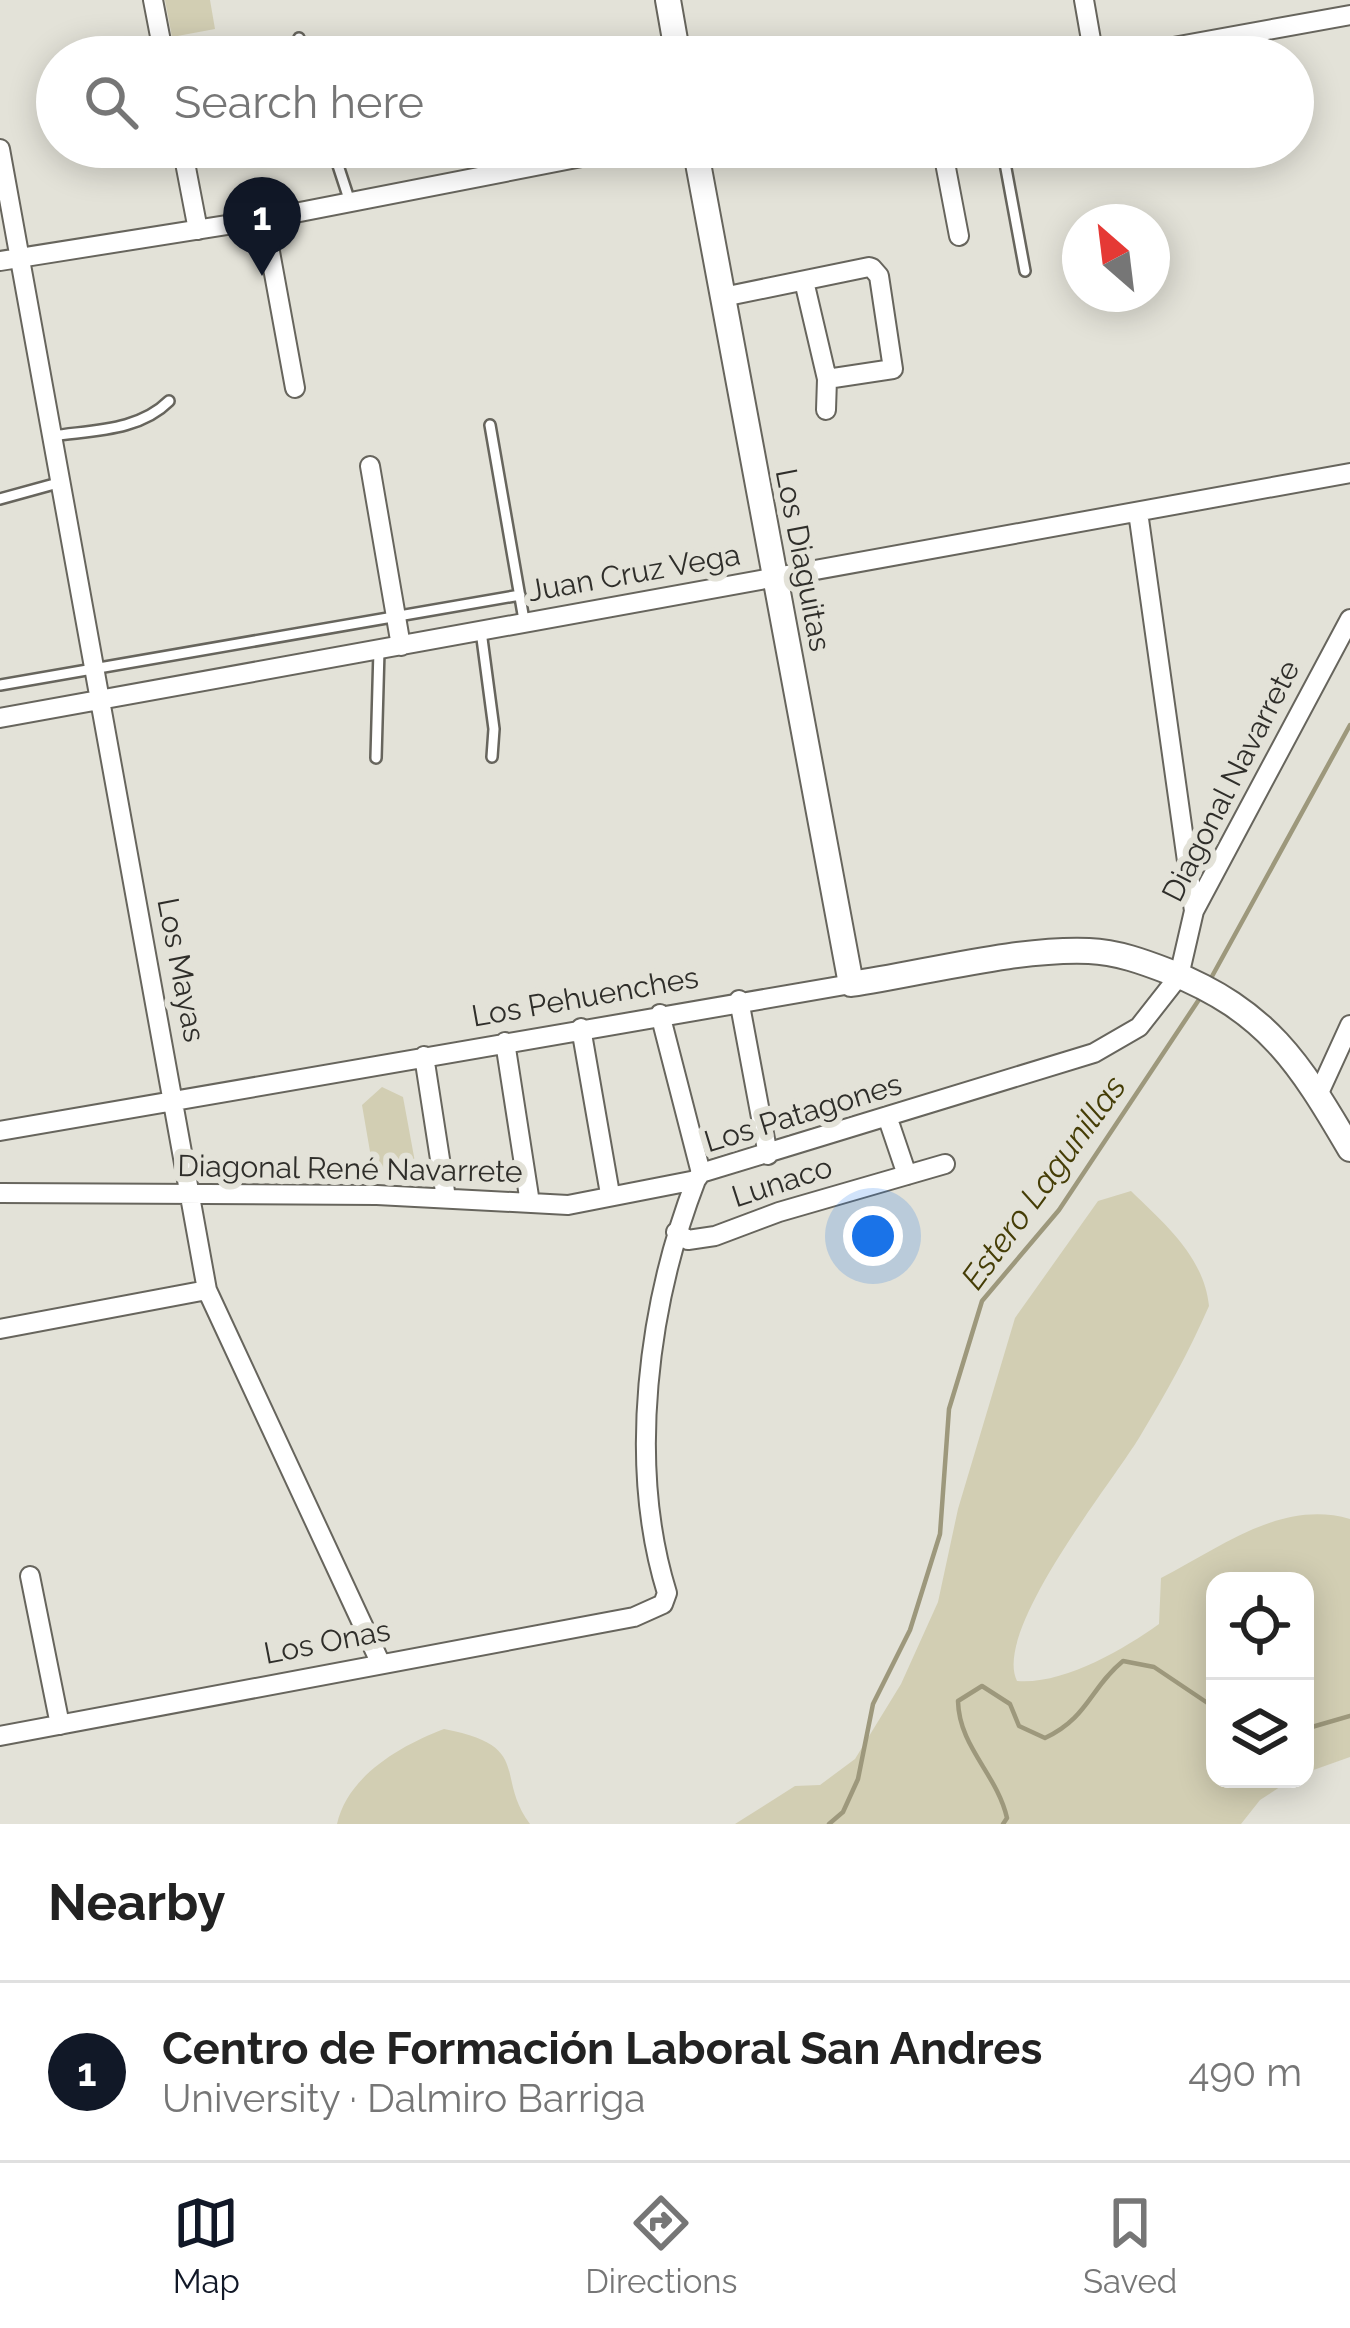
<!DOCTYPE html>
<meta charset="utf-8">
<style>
body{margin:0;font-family:Raleway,sans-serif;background:#f6f6f6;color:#222}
.controls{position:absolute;right:36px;bottom:36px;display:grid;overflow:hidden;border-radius:24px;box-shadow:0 6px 30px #0003}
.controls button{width:108px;height:108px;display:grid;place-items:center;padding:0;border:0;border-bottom:3px solid #e0e0e0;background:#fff;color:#222;font:60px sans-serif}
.compass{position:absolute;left:1062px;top:204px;width:108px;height:108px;border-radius:50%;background:#fff;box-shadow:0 6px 30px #0003;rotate:332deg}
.you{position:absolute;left:873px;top:1236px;width:42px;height:42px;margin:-30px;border:9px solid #fff;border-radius:50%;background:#1a73e8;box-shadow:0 0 0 18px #1a73e833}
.badge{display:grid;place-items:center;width:78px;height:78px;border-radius:50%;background:#111827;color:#fff;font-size:39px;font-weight:700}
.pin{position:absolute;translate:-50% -99px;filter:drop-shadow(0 3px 6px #0008)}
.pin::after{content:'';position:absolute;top:63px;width:42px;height:36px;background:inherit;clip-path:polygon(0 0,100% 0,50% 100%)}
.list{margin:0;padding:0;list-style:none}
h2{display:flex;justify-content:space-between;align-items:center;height:156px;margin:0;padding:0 48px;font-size:51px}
h2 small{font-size:39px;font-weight:400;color:#767676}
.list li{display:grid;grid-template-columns:78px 1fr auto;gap:36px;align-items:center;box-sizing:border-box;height:180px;padding:0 48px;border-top:3px solid #e0e0e0}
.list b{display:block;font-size:45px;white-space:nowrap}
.list p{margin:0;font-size:39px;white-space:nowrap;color:#767676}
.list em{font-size:39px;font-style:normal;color:#767676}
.icon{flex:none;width:66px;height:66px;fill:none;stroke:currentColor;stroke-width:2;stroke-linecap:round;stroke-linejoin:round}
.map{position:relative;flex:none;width:1350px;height:1824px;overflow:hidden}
.search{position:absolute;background:#fff;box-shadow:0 6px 30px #0003;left:36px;right:36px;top:36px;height:132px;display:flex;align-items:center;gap:30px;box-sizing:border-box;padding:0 42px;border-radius:66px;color:#767676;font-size:45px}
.sheet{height:336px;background:#fff}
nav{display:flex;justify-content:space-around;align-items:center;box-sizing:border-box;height:168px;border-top:3px solid #e0e0e0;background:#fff;font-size:33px;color:#767676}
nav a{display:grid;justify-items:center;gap:6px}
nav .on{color:#111827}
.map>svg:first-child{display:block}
.green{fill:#d2ceb3}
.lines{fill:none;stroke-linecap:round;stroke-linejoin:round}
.stream{stroke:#9d987c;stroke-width:4.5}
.service-casing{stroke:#67655d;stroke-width:14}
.minor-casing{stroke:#67655d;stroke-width:22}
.tertiary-casing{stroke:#67655d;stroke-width:28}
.service{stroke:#fff;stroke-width:9}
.minor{stroke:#fff;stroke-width:18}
.tertiary{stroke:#fff;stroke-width:24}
.labels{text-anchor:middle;stroke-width:12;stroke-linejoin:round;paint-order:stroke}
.street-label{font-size:30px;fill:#2f2e2a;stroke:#e3e2d8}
.water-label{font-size:33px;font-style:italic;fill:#453d06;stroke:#e3e2d8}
</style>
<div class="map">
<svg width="1350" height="1824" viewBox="0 0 1350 1824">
<rect width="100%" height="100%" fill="#e3e2d8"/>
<path class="green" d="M165 0H210L215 29 172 37Z
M382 1087 403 1097 415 1162 395 1179 373 1169 362 1105Z
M1131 1191C1165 1224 1204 1257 1209 1306 1189 1352 1165 1395 1139 1438 1111 1484 992 1631 1017 1681 1062 1685 1123 1650 1159 1624L1161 1578C1220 1548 1281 1499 1350 1519V1757L1305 1773V1581H1215V1779H1292L1260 1800 1241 1824H735L795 1786 820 1785 855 1759 901 1684 938 1602 958 1509 1015 1318 1098 1201Z
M444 1729C534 1746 494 1776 530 1824H337C348 1775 402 1745 444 1729Z"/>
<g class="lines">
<path class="stream" d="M1210 980 1350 725
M1305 1729 1350 1716
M829 1824 843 1812 858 1779 873 1704 910 1630 940 1534 949 1409 982 1301 1059 1210 1202 995
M1003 1824 1007 1818C997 1774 959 1747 958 1701L982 1686 1010 1704 1019 1726 1045 1738C1088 1718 1090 1688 1123 1661L1154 1667 1215 1708"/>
<defs>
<path id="service" d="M299 38 305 57
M332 147 350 202
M1002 147 1025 271
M490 425 524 620
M53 436C93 430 139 431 169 401
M0 499 58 483
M481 631 494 729 492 757
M0 685 520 595
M376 758 379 650"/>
<path id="minor" d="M153 0 164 57
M1084 0 1094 57
M1118 57 1350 15
M182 147 198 230
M942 147 959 236
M0 149 207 1290 380 1662
M264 219 295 388
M0 261 264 219 633 147
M723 297 869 267 872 268 879 276 893 369 827 379 804 281
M826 410 827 379
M370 466 401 646
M1138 512 1194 911
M0 718 1350 473
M739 1000 768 1155
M660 1014 701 1173
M581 1028 610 1194
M505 1042 530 1203
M424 1056 446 1198
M1318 1095 1350 1025
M888 1119 907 1175
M0 1131 851 984
M0 1193 377 1195 568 1205 696 1180
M676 1232 688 1240 715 1236 779 1212 945 1164
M0 1329 207 1290
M30 1576 60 1725
M0 1736 634 1617 663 1604 667 1593C627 1464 648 1304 696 1180L701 1173 1094 1053 1139 1027 1179 976 1194 911 1350 619"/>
<path id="tertiary" d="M668 0 678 57
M695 147 851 984C925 973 1016 948 1089 951 1117 952 1144 962 1170 972 1267 1011 1299 1062 1350 1149"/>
</defs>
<use href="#service" class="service-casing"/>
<use href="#minor" class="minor-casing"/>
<use href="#tertiary" class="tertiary-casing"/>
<use href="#service" class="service"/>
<use href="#minor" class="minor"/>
<use href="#tertiary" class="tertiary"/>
</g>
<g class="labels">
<g class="street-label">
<text transform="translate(803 560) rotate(79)" y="10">Los Diaguitas</text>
<text transform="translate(634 573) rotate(-10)" y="10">Juan Cruz Vega</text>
<text transform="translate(1231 781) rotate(-63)" y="10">Diagonal Navarrete</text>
<text transform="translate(181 970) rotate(79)" y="10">Los Mayas</text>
<text transform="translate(585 997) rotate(-10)" y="10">Los Pehuenches</text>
<text transform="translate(803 1113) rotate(-17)" y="10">Los Patagones</text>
<text transform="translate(350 1169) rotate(1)" y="10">Diagonal René Navarrete</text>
<text transform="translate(782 1182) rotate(-18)" y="10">Lunaco</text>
<text transform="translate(327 1642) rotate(-11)" y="10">Los Onas</text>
</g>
<g class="water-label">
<text transform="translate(1043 1182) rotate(-54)" y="12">Estero Lagunillas</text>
</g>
</g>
</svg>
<div class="controls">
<button><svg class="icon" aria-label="locate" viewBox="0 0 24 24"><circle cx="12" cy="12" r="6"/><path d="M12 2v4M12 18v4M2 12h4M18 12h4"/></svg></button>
<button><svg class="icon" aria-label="layers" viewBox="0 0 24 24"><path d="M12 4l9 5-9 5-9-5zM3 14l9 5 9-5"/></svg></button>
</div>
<svg class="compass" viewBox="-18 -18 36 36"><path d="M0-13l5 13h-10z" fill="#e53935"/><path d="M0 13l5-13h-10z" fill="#767676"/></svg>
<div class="you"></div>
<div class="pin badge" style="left:262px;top:276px">1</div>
<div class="search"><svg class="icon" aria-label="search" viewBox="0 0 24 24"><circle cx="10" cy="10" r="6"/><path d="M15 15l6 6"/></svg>Search here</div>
</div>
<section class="sheet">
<h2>Nearby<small></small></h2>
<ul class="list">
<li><span class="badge">1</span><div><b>Centro de Formación Laboral San Andres</b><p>University · Dalmiro Barriga</p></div><em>490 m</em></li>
</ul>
</section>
<nav>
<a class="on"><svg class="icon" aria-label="map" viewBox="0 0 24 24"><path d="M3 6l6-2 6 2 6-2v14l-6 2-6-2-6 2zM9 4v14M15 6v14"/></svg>Map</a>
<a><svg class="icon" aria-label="directions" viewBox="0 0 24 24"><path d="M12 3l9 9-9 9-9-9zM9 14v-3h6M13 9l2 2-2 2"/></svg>Directions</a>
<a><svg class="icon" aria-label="saved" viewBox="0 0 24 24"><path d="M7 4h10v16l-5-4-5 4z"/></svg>Saved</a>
</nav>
